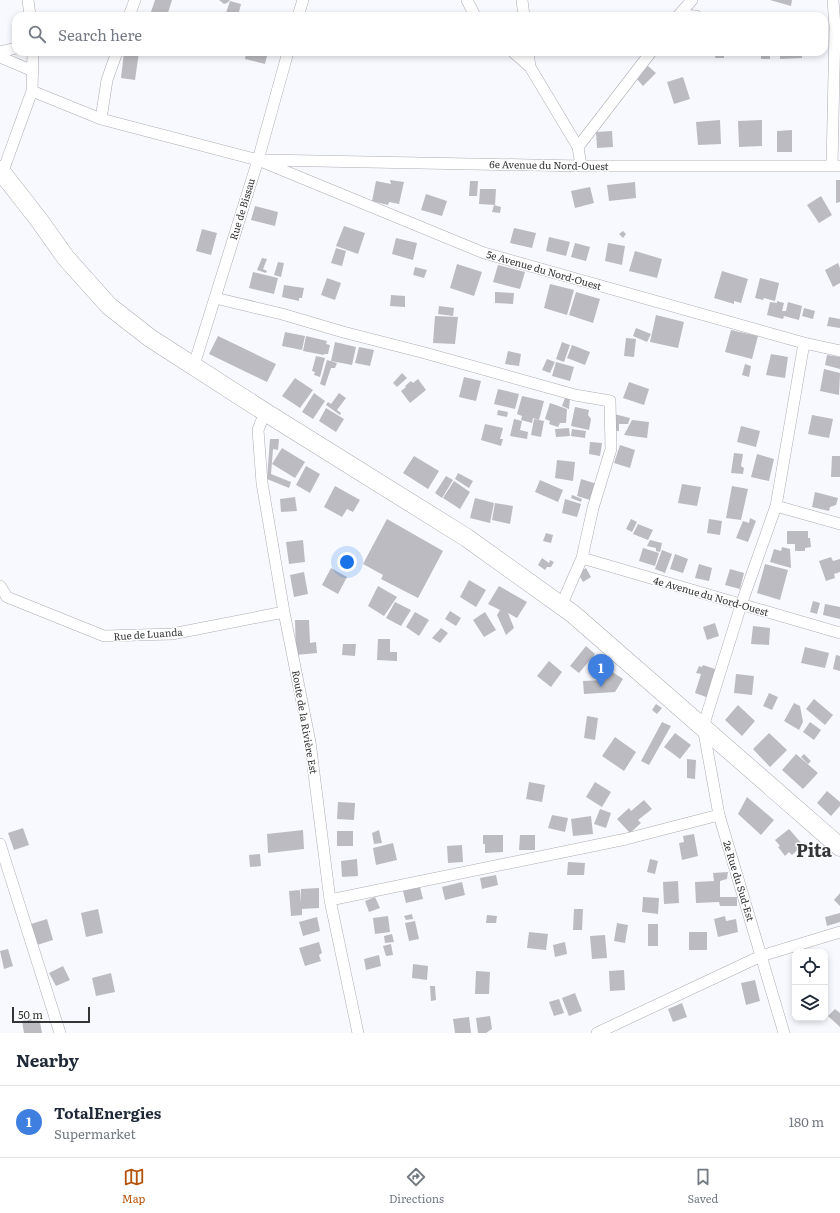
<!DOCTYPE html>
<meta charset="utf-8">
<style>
body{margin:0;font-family:Literata,serif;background:#f6f6f7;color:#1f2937}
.controls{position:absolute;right:12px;bottom:12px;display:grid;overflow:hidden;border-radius:8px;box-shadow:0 2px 6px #0003}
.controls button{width:36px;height:36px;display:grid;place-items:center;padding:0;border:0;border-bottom:1px solid #e0e1e3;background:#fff;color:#1f2937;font:20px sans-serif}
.scale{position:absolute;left:12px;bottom:10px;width:78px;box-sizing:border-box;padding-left:4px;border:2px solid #343537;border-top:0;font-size:11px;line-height:14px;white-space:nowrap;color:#343537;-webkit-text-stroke:3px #fff;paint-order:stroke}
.you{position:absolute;left:347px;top:562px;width:14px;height:14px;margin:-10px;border:3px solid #fff;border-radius:50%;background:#1a73e8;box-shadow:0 0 0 6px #1a73e833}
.badge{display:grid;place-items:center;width:26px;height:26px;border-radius:50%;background:#b45309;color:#fff;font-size:13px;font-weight:700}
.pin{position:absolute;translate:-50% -33px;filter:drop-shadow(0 1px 2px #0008)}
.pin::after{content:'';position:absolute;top:21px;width:14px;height:12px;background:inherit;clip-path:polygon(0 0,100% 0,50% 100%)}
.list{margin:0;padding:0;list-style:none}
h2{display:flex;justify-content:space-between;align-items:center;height:52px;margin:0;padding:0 16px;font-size:17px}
h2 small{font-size:13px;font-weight:400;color:#747a83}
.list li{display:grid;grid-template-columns:26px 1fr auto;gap:12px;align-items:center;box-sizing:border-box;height:72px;padding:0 16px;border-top:1px solid #e0e1e3}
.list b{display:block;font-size:15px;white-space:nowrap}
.list p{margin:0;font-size:13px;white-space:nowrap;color:#747a83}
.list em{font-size:13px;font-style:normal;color:#747a83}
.icon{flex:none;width:22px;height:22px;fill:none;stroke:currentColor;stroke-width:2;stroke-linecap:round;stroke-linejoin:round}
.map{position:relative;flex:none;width:840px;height:1033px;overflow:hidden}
.search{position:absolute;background:#fff;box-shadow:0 2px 6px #0003;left:12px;right:12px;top:12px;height:44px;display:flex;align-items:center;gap:10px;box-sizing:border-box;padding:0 14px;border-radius:12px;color:#747a83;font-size:15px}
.sheet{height:124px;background:#fff}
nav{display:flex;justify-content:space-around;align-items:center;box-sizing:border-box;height:56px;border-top:1px solid #e0e1e3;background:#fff;font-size:11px;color:#747a83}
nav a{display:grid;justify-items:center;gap:2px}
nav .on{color:#b45309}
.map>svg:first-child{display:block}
.building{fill:#bbbbc1}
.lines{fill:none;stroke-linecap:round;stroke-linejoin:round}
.minor-casing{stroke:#acadb3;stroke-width:12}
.trunk-casing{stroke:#acadb3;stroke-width:19}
.minor{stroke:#fff;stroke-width:11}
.trunk{stroke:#fff;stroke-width:18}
.labels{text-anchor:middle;stroke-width:3;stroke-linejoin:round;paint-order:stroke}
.street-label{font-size:10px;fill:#343537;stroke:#fff}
.town-label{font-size:18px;font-weight:bold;fill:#343537;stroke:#fff}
</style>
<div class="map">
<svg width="840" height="1033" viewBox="0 0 840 1033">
<rect width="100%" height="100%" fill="#f8f9ff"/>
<path class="building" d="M155 0H172L167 16 151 12Z
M219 0H230L227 3 224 4Z
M770 0H792L791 6Z
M230 1 241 4 238 16H225Z
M124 52H139L135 80 121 78Z
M246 52H268L265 64 245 59Z
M716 52H724V58H715Z
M761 52H770V59H761Z
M780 52H802V58L780 59Z
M648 66 656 73 643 86 636 78Z
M683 77 690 99 674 104 667 82Z
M720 120 721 144 698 145 696 122Z
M762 120V146L739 147 738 121Z
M792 130V152H777V131Z
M612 131 613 147 597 148 596 132Z
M390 180 404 182 399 204 389 202 388 205 372 201 376 181 391 184Z
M836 180H840V202L836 203Z
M470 181H478L477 196H469Z
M635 182 636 198 609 201 607 185Z
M590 187 594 203 575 208 571 191Z
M480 189H496L495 205 479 204Z
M426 194 447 201 442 216 421 210Z
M821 196 832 215 819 223 807 205Z
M494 205 501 207 500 213 492 212Z
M255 206 278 212 275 226 251 220Z
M344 226 365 233 358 254 336 246Z
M514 228 536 233 532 248 510 243Z
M202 229 217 233 211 255 196 251Z
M623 231 626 234 623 238 619 234Z
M549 237 570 242 566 256 546 251Z
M396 238 417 243 413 260 392 254Z
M575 243 590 247 586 261 571 257Z
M608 243 625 246 622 265 605 261Z
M336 248 346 251 342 266 331 263Z
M635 251 662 259 657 278 629 271Z
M262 258 267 259 263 269 267 271 266 273 257 270Z
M278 262 284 263 281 277 274 275Z
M838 263 840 268V283L833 287 825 270Z
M457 264 482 272 474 296 450 288Z
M498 265 525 272 520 289 493 282Z
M415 267 427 270 424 278 413 275Z
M722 271 748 279 741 303 734 301V304L714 298Z
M253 272 278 278 274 294 249 288Z
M327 278 341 283 335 300 321 295Z
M760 278 779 283 775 301 764 298 763 300 755 298Z
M550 284 574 290 567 315 544 308Z
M284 285 304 288 302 298H299V301L282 297Z
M495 292 514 293 513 304 495 303Z
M576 292 600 299 593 323 569 315Z
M391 295 405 296V307L390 306Z
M777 301 784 303 782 311H786L788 302 802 306 799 320 784 316 783 319 767 315 770 302 777 303Z
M439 306 454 308 453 316 438 314Z
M804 308 815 311 813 319 802 316Z
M656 315 684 322 678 348 650 342Z
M435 316 458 317 455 344 433 343Z
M829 317 840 319V328L827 326Z
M636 328 651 334 647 342 633 336Z
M731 330 758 336 752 359 725 352Z
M285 332 305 336 302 350 282 346Z
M218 336 276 364 267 382 209 354Z
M306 336 327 341 326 344 330 345 328 354H324V355L303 351Z
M626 338 636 339 634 357 624 356Z
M335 342 356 347 352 365 331 361Z
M562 342 570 345 564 362 556 359Z
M572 345 590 352 585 365 567 358Z
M359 347 374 350 370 366 355 363Z
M508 351 521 354 519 366 505 364Z
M771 354 788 357 785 378 766 375Z
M827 355 840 357V369L825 365Z
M316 356 325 358 320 377 314 375 315 372 312 371Z
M547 359 555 362 550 373 542 370Z
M327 360 337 363 335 368H331L325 386 320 384Z
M556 362 574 367 570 381 552 376Z
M745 364 751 366 749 377 742 375Z
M824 369 840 373 839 395 820 391Z
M402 373 407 378 397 387 393 383Z
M464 377 481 381 476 401 459 397Z
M295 378 313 390 300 408 282 396Z
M418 379 426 390 410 403 401 391 406 387 405 386 411 381 413 383Z
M629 382 649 389 644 405 623 398Z
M498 389 519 394 515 409 494 404Z
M314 393 325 401 313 419 302 412Z
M339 393 346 398 337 410 341 413 340 415 326 405 328 402 331 404Z
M522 396 544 401 539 420 533 418 532 423 521 420 522 416 517 414Z
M565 398H570L569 409 562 406Z
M550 403 567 409 566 423H560L558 427 549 424 550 421 545 419Z
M575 407 589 410 588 415 591 419 589 430 571 426Z
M326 408 344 419 336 432 319 421Z
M498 410 508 412 507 417 497 415Z
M614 414 630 418 628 424H619V431H613Z
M812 415 833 419 829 438 808 434Z
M514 419 522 421 520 430 528 432 527 439 510 436Z
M534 419 544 421 541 437 531 435Z
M632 420 649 422 647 438 624 435Z
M485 424 503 428 500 439H503L501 446 481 440Z
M741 426 760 431 756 447 737 442Z
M569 428 570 436 556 437 555 429Z
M572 429 586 431 585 438 571 436Z
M270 439H279L278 450 273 449 271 474 291 482 289 488 267 479Z
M590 442 602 443 600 456 589 454Z
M620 445 635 450 630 468 614 463Z
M282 448 305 462 295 478 272 464Z
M734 453 743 454 741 466 744 468 743 474 731 473Z
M757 454 774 459 769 481 751 477Z
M414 456 439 471 428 489 403 473Z
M832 456H840V477H831Z
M557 460 575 462 573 481 555 478Z
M306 466 320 474 310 493 296 485Z
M458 473 473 481 469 488 455 479Z
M446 476 453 480 442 498 435 493Z
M581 479 597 484 590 500 577 496Z
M540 480 563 490 558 502 535 492Z
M454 481 470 492 460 509 443 498Z
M682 484 701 487 697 506 678 503Z
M335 486 360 500 353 512 347 509 342 517 324 507Z
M732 486 748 489 741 520 726 518Z
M815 492 838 498 836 505 830 507 829 511 812 507Z
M572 495 582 499 581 502 571 498Z
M295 497 297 511 281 512 280 499Z
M475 498 494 503 490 523 470 518Z
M565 499 581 504 577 517 562 513Z
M495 503 513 506 510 524 492 520Z
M750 518 756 521 748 542 736 538 743 521 749 523Z
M387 519 443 551 418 598 381 579 383 575 363 564Z
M631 519 637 522 632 532 626 529Z
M709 519 722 521 720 535 707 533Z
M638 524 653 530 648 540 633 534Z
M787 531H808V538H810L811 547 805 548V551H795V544H787Z
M546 533 553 535 551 543 543 541Z
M303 540 305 562 289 564 286 542Z
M650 540 662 543 660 552 656 551V548L647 546Z
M782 547 790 549 791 568 770 562 774 549 781 551Z
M643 548 659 553 655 566 639 561Z
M662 550 672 554 665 573 655 569Z
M675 554 688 559 683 573 670 569Z
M831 557 833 561 840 559V572L834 574 835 578 826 581 819 561Z
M542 558 549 563 550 560 554 562 551 567H547L545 570 538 565Z
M699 564 712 568 709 581 695 578Z
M765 564 788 570 780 600 757 593Z
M331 568 347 577 338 594 322 585Z
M586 568 591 577 583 582 578 573Z
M730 569 744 573 740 589 725 585Z
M304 572 308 594 294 597 290 575Z
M469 580 486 590 476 607 460 597Z
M378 586 397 597 384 616 368 606Z
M499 586 527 602 517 618 508 613 514 628 506 635 497 615 500 610 488 604Z
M813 601 820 603 817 614 810 612Z
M395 602 411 610 401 626 386 618Z
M825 604 840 607V619L823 615Z
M450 611 461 618 456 626 445 619Z
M415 612 429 620 419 636 406 627Z
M485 612 496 630 484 637 473 620Z
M295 620H309L310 643 316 642 317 653 296 655Z
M715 623 719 636 707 640 703 627Z
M753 626 770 628 769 645 751 644Z
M441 628 448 633 440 643 432 638Z
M378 639H390V652H397V661L377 660Z
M343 644H356L355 656 342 655Z
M586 646 595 654 579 673 570 666Z
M805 647 829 653 825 668 801 663Z
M836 655 840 656V671L833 669Z
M549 661 562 672 551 687 537 676Z
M703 665 718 670 709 698 695 693 701 674 696 673 699 666 702 667Z
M611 671 623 679 615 692 584 694 583 681 605 680Z
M736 674 754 676 752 695 734 693Z
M769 693 778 697 772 710 763 706Z
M814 699 833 715 825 725 806 709Z
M794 703 800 706 803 722 799 730 784 721Z
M656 704 662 708 657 714 652 710Z
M738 705 755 721 742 736 725 720Z
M587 716 598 718 595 740 584 738Z
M662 722 671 726 649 765 641 761Z
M810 722 821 730 814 740 803 732Z
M675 733 691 745 680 759 664 747Z
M769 733 787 750 770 767 753 749Z
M615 737 636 752 624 771 602 756Z
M796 754 818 773 803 789 782 770Z
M804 754 811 761 808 764 801 757Z
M687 759 696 760 695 779 687 778Z
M529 782 545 785 542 802 526 799Z
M595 782 611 792 602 807 586 797Z
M827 791 840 802V806L831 816 817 803Z
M747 797 774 820 761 835 738 814Z
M644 800 652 809 638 820 641 823 630 833 617 819 629 808 631 811Z
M338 802 355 803 354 820 337 819Z
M600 809 611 813 606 828 594 824Z
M552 815 568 818 565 832 548 828Z
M591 816 593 834 573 836 571 819Z
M23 828 29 845 14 850 8 833Z
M789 829 803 845 792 855 789 852 785 856 778 847 780 846 775 840Z
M303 830 304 849 268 853 267 834Z
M379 830 382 843 374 844 372 833Z
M337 831H353V846H337Z
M694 834 698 856 682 860 679 843 684 842 683 836Z
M483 835H503V852L485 853V844H483Z
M520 835H535V850H519Z
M393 843 397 860 376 865 373 848Z
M462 845 463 862 448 863 447 846Z
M260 854 261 866 250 867 249 855Z
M357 859 358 876 342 877 341 861Z
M650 859 658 861 655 874 647 872Z
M568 862 585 863 584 875H567Z
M728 872 727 879 720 881V897H737V906H720L719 902 696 903 695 882 714 881 713 873Z
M496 875 498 885 482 889 480 878Z
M678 881 679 903 664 904 663 882Z
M462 882 465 895 445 900 442 887Z
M420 887 423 899 406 903 403 891Z
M319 888V908L302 909V915L291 916 289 891 300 890 301 903V889Z
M840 893V906L834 900Z
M375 897 380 908 369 912 365 901Z
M643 897 659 898 658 914 642 912Z
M98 909 103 933 86 937 81 913Z
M574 909H583L582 930H573Z
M840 913V922L827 926 825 917Z
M412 914 413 919 406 920 404 916Z
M487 915 497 916 496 923H486Z
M388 916 390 932 375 934 373 918Z
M725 916 726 921 736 919 738 932 718 937 714 919Z
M317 917 320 931 303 936 299 922Z
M47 919 53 940 37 945 31 924Z
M415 921 419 939 409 941 405 923Z
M617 923 628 925 625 943 614 941Z
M648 924H658V946H648Z
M529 932 548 934 546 950 527 948Z
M689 932H707V950H689Z
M392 934 394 942 385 943 384 936Z
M605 935 607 958 592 959 590 936Z
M319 942 322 953 319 955 321 961 305 966 299 948Z
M565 942 567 954 555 957 553 945Z
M391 944 393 955 386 956 383 946Z
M8 949 13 966 4 969 0 951Z
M379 955 381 966 366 970 364 959Z
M413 964 428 966 427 980 412 978Z
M63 966 70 980 56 986 49 973Z
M624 970 625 990 610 991 609 971Z
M476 971 490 972 489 994H475Z
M111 973 115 992 96 996 92 978Z
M755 980 760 1001 746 1005 741 983Z
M430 986H435L436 1000 431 1001Z
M575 993 582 1011 569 1016 562 998Z
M559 999 564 1013 554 1016 549 1002Z
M682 1003 687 1017 673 1022 668 1009Z
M835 1009 840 1013V1027L828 1016Z
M490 1016 492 1029 486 1033H478L476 1018Z
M39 1017 42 1033H24L22 1021Z
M469 1017 471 1033H455L453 1019Z"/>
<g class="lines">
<defs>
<path id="minor" d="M28 0 30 16
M467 0 475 16
M522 0 524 16
M679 15 696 16
M129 16 135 0
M298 16 303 0
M678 16 692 0
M0 52 16 48
M513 52 530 67
M528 52 530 67 578 147
M0 57 33 71
M32 91 101 119 258 160 484 253 804 343 840 351
M101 119 107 80 117 52
M265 160 581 166H840
M581 166 578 147 651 52
M832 166 835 27 833 0
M2 174 32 91 33 52
M215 298 282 314 343 332 425 353 575 395 610 401 611 449 593 508 582 558 561 606
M194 365 258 160 288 52
M265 412 258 430 262 483 284 612 310 742 330 900 358 1033
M776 506 840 524
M582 558 840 633
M0 586 7 597 104 636 172 634 284 612
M0 844 60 1033
M330 900 626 839 719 815
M597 1033 761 956 840 932
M784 1033 719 815 703 727 741 605 776 506 804 343"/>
<path id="trunk" d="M0 170 39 220 66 258 109 306 150 338 265 412 467 538 573 614 840 847"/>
</defs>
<use href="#minor" class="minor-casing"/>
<use href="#trunk" class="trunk-casing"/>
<use href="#minor" class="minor"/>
<use href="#trunk" class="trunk"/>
</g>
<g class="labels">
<g class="street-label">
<text transform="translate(549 165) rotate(1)" y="4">6e Avenue du Nord-Ouest</text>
<text transform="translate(242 209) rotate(-73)" y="4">Rue de Bissau</text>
<text transform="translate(544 270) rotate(16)" y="4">5e Avenue du Nord-Ouest</text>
<text transform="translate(711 596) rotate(16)" y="4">4e Avenue du Nord-Ouest</text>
<text transform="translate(148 634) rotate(-4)" y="4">Rue de Luanda</text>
<text transform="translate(305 722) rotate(80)" y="4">Route de la Rivière Est</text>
<text transform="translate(739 881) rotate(73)" y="4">2e Rue du Sud-Est</text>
</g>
<g class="town-label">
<text x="814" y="857">Pita</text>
</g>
</g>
</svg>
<div class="controls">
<button><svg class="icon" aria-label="locate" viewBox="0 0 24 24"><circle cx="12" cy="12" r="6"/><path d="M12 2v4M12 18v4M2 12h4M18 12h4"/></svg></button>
<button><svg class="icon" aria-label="layers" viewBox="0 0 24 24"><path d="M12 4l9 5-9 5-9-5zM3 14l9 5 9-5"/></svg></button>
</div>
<div class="scale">50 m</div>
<div class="you"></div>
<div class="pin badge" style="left:601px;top:687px;background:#3f7fe0">1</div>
<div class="search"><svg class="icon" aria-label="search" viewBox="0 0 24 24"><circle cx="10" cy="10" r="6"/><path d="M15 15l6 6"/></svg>Search here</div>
</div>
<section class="sheet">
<h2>Nearby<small></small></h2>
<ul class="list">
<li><span class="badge" style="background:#3f7fe0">1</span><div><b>TotalEnergies</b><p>Supermarket</p></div><em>180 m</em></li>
</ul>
</section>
<nav>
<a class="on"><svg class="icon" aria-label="map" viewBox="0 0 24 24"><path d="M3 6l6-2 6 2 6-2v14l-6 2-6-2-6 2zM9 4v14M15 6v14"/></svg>Map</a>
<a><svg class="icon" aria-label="directions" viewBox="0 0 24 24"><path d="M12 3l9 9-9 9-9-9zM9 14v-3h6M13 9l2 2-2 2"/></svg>Directions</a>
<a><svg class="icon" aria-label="saved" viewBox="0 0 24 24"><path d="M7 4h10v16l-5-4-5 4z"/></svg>Saved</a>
</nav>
